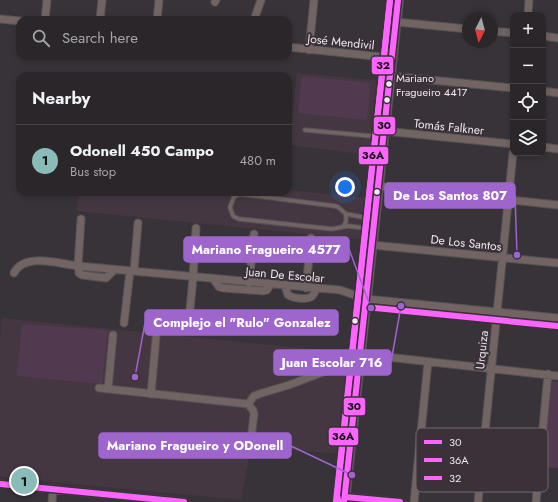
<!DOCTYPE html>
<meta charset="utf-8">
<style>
body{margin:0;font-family:Jost,sans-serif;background:#363236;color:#f1f3f6}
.controls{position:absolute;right:12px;top:12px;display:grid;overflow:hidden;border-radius:8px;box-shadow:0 2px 6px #0003}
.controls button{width:36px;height:36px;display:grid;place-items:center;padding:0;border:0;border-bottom:1px solid #464347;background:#2a262a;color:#f1f3f6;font:20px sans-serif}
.compass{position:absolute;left:462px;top:12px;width:36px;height:36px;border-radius:50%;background:#2a262a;box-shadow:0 2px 6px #0003;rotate:186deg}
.you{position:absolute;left:345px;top:187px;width:14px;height:14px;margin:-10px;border:3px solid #fff;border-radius:50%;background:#1a73e8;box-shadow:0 0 0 6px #1a73e833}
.badge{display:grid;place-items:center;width:26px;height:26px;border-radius:50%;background:#8bbbb9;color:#111;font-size:13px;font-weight:700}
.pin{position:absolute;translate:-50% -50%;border:2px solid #fff;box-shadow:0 1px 4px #0006}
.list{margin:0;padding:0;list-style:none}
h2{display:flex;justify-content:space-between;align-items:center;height:52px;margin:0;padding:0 16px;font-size:17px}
h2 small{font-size:13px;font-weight:400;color:#a5a5a8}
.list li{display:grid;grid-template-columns:26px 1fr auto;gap:12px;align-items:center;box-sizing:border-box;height:72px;padding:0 16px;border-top:1px solid #464347}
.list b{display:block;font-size:15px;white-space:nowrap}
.list p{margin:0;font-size:13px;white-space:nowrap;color:#a5a5a8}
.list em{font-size:13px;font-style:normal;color:#a5a5a8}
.icon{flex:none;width:22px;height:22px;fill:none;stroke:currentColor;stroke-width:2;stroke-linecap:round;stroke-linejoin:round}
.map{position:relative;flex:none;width:558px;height:502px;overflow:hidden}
.search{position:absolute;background:#2a262a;box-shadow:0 2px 6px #0003;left:16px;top:16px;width:276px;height:44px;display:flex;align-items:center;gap:10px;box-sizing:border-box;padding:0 14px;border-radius:12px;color:#a5a5a8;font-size:15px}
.panel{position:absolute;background:#2a262a;box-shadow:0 2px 6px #0003;left:16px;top:72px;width:276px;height:124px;border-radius:12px}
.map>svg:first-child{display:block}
.built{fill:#443742}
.green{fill:#513a4f}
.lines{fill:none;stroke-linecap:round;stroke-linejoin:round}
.lane-casing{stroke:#545154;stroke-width:5.5}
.street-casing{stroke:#545154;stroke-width:9}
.secondary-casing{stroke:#545154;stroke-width:12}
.lane{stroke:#716462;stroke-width:3.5}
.street{stroke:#716462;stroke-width:7}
.secondary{stroke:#766662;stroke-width:10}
.bus-1-casing{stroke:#3a3139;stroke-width:9}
.bus-2-casing{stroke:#3a3139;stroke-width:9}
.bus-3-casing{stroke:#3a3139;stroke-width:9}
.bus-1{stroke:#fe65ff;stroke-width:6}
.bus-2{stroke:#fe65ff;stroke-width:6}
.bus-3{stroke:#fe65ff;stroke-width:6}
.bus-dot{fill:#efe9ee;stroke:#3a3139;stroke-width:1.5}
.labels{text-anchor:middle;stroke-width:4;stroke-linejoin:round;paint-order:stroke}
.bus-label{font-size:11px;fill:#efe9ee;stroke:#3a3139;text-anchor:start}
.street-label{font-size:12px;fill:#efe9ee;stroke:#3a3139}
.key{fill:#3a3139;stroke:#70686f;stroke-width:1}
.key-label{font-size:11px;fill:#efe9ee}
.leader{fill:none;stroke:#9e65cd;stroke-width:1.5}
.callout-dot{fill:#9e65cd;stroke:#3a3139;stroke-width:1.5}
.callout{fill:#9e65cd;stroke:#9e65cd;stroke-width:1.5}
.callout-label{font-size:13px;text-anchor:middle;font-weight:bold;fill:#fff}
.line-badge{stroke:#3a3139;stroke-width:1.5}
.pale-badge-label{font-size:11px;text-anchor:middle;font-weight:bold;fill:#111}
</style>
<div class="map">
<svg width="558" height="502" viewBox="0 0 558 502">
<rect width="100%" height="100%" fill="#383338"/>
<path class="built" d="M297 73 384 81 376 156 289 145Z
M288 190 369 198 365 240 77 211 78 192H288Z
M2 318 351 353 342 454 251 447 241 500 0 477V340Z"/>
<path class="green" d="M302 76 371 83 367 120 298 113Z
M22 324 108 330 102 384 17 376Z
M552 381 558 382V468L543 467Z"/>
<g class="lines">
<defs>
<path id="lane" d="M305 130 382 137
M344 226 346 221V214
M372 229 348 226 332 229 239 219 233 216 230 207 234 197 240 194 335 206 338 207 346 214 373 219"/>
<path id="street" d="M215 2 216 0
M528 15 529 0
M0 19 20 21
M45 20 47 0
M100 20 102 0
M157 20 159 0
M254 20 261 0
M396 22 468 29
M492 31 513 33
M543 36 558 38
M288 47 392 58
M309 50 314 0
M390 76 513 88
M543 91 558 93
M384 131 513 144
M543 147 558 149
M378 186 558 205
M81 219 78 266 79 273 82 275 106 278 114 270
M372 245 558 263
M134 271 138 223
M14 273C24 252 60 264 78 266L340 290 366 299 558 318
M214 280 219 287 223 288 263 291 267 290 270 285
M249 283 254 234
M285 286 288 295C292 298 306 300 311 297 314 295 315 291 317 288
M306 288 311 238
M124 323 130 271
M188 330 193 278 196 228
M360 354 558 376
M99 388 248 404 253 410 254 414 250 447
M108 389 113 335
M151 394 156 338
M248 404 254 396 259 394 289 385 334 368 342 366H358
M0 484 184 502
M345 497 400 502
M52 502 53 489
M414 502 428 362
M478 502 513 153
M536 502 548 374"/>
<path id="secondary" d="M344 502 398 0"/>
</defs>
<use href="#lane" class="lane-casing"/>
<use href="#street" class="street-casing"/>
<use href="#secondary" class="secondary-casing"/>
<use href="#lane" class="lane"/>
<use href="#street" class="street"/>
<use href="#secondary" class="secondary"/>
<defs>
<path id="bus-1" d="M0 484 184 502
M345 497 400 502
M344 502 398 0"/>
<path id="bus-2" d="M365 307 557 326
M339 502 337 496 390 0"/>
<path id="bus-3" d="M336 501 390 0"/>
</defs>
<use href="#bus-1" class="bus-1-casing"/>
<use href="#bus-2" class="bus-2-casing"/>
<use href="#bus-3" class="bus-3-casing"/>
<use href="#bus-1" class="bus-1"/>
<use href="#bus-2" class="bus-2"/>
<use href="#bus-3" class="bus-3"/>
</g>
<g class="bus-dot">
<circle cx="389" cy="84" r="3.5"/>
<circle cx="387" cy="100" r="3.5"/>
<circle cx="377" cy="192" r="3.5"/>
<circle cx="355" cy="321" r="3.5"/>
</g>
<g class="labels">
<g class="bus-label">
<text x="396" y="82">Mariano<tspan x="396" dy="14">Fragueiro 4417</tspan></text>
</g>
<g class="street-label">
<text transform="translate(341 42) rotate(6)" y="4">José Mendivil</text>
<text transform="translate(449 127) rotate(6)" y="4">Tomás Falkner</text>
<text transform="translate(466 243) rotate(6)" y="4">De Los Santos</text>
<text transform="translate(285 275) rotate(5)" y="4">Juan De Escolar</text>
<text transform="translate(482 350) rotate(-84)" y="4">Urquiza</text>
</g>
</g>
<rect x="416" y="428" width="132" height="64" rx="6" class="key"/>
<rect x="424" y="440" width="18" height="4" fill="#fe65ff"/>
<rect x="424" y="458" width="18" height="4" fill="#fe65ff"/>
<rect x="424" y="476" width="18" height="4" fill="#fe65ff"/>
<g class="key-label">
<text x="449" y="446">30</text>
<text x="449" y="464">36A</text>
<text x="449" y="482">32</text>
</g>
<path class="leader" d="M517 255L515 195M371 308L349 249M135 377L145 323M401 306L391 362M352 475L291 446"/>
<g class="callout-dot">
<circle cx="517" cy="255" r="4"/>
<circle cx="371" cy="308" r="4"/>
<circle cx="135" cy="377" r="4"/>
<circle cx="401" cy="306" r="4"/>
<circle cx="352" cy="475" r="4"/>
</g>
<g class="callout">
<rect x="385" y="183" width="130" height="25" rx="4"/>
<rect x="184" y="237" width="165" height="25" rx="4"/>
<rect x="145" y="310" width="193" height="25" rx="4"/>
<rect x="274" y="350" width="117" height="25" rx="4"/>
<rect x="99" y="433" width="192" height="25" rx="4"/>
</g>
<g class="callout-label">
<text x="450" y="200">De Los Santos 807</text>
<text x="266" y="254">Mariano Fragueiro 4577</text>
<text x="242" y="327">Complejo el "Rulo" Gonzalez</text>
<text x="332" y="367">Juan Escolar 716</text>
<text x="195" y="450">Mariano Fragueiro y ODonell</text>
</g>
<g class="line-badge">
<rect x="371" y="56" width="23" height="19" rx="4" fill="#fe65ff"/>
<rect x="373" y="116" width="23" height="19" rx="4" fill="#fe65ff"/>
<rect x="358" y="146" width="31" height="19" rx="4" fill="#fe65ff"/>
<rect x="343" y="397" width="23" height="19" rx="4" fill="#fe65ff"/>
<rect x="328" y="427" width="31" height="19" rx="4" fill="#fe65ff"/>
</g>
<g class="pale-badge-label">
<text x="383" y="69">32</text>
<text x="384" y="129">30</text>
<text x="373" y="159">36A</text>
<text x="354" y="410">30</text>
<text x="343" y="440">36A</text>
</g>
</svg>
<div class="controls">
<button>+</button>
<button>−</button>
<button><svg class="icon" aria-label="locate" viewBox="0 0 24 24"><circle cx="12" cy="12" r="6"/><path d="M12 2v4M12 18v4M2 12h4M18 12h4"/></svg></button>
<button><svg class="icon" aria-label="layers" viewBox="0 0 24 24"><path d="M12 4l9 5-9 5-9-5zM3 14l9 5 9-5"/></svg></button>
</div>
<svg class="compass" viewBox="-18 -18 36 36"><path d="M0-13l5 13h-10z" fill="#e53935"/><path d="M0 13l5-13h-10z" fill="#a5a5a8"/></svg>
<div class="you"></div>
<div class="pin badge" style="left:24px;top:481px">1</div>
<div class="search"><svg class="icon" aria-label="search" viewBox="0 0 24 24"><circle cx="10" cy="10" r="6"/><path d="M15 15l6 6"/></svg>Search here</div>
<section class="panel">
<h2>Nearby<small></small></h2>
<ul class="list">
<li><span class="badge">1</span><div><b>Odonell 450 Campo</b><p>Bus stop</p></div><em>480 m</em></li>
</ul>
</section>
</div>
